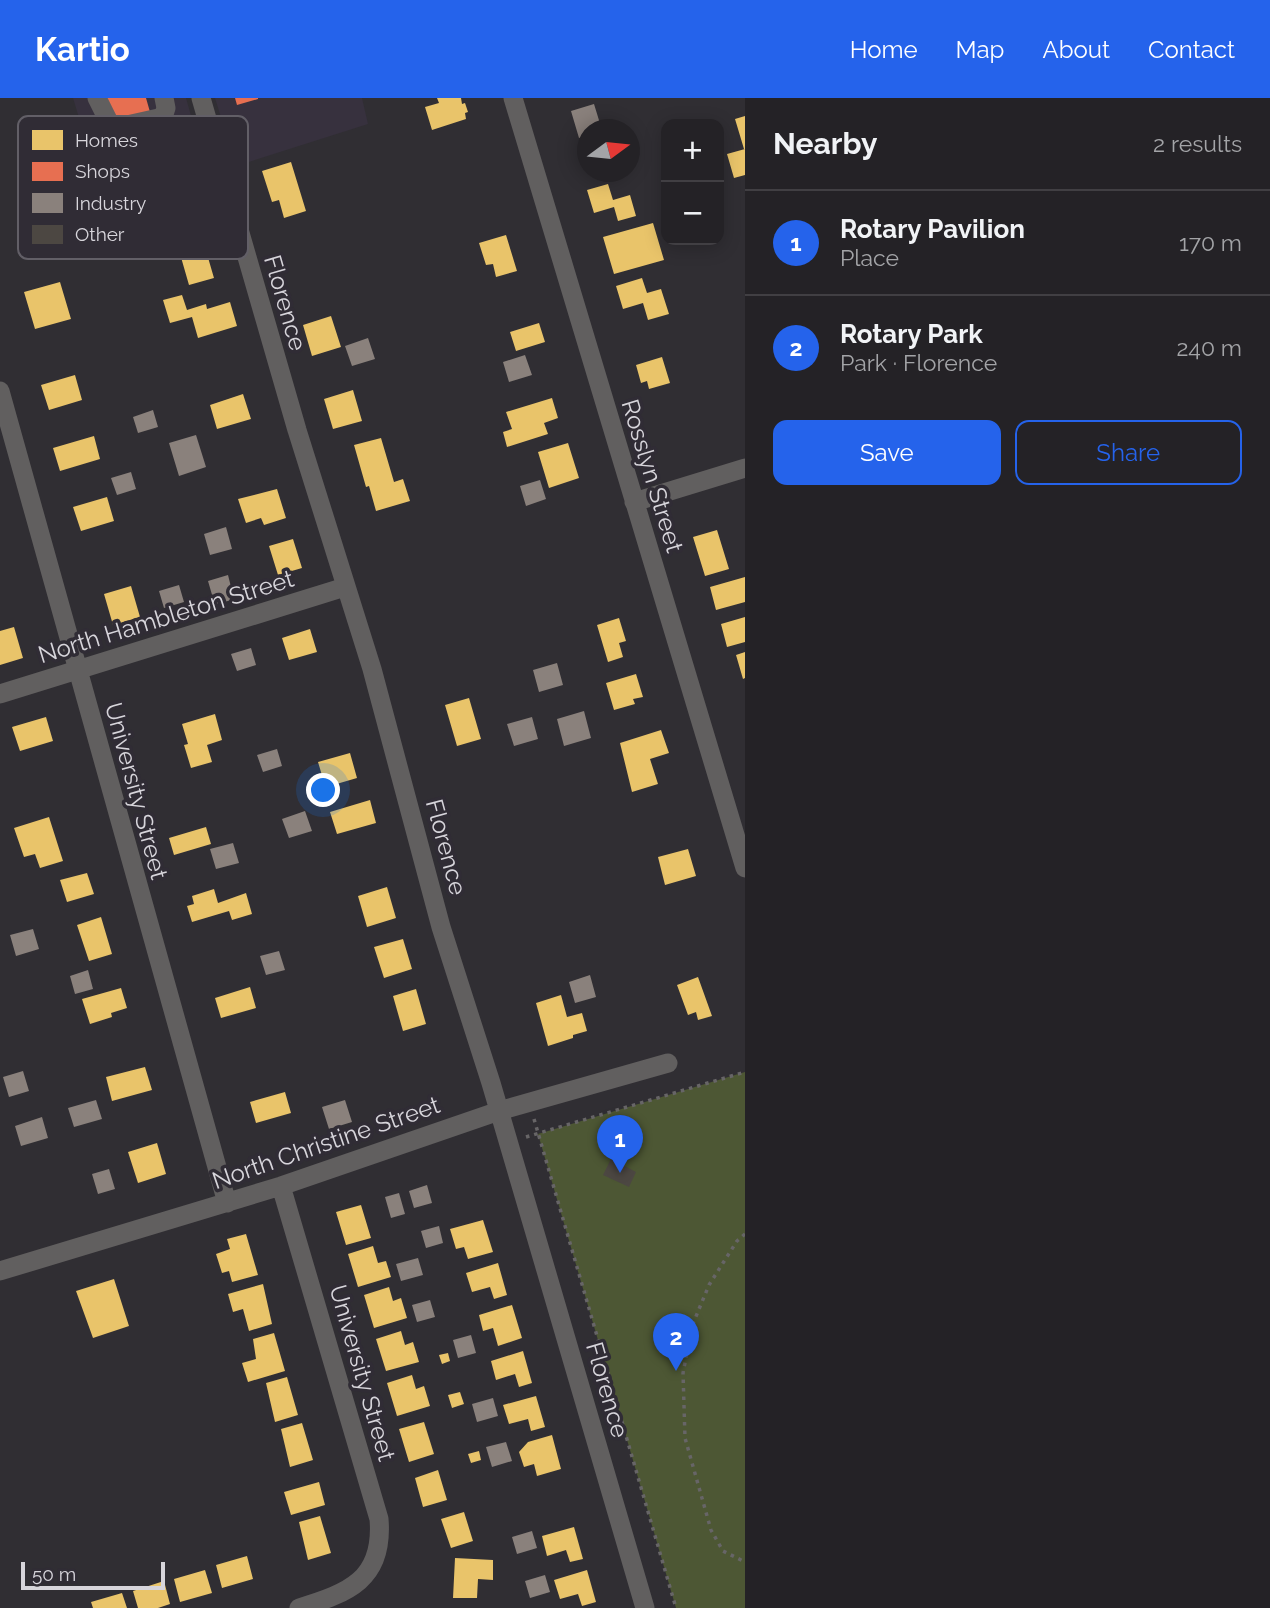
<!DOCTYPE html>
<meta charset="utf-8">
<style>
body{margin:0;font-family:Raleway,sans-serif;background:#302f32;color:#f1f3f6}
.controls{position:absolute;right:21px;top:21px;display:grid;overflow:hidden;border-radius:14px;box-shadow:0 4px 18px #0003}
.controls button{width:63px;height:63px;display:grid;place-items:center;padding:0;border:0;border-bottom:2px solid #413f43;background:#242226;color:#f1f3f6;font:35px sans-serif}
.compass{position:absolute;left:577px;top:21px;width:63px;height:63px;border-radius:50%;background:#242226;box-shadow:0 4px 18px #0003;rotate:75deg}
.scale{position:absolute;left:21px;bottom:18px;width:144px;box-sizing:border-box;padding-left:7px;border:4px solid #d7d5db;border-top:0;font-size:19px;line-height:24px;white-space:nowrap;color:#d7d5db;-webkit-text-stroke:5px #302c35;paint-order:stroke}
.you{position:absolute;left:324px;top:693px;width:24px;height:24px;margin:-18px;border:5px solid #fff;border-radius:50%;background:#1a73e8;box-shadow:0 0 0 10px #1a73e833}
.badge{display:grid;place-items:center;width:46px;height:46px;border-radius:50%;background:#2563eb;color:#fff;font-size:23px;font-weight:700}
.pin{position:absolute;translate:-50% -58px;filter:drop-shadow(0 2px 4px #0008)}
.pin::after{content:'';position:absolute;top:37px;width:24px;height:21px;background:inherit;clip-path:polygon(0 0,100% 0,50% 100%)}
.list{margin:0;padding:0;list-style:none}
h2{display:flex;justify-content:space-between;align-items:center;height:91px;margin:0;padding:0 28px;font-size:30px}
h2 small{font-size:23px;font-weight:400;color:#a3a4a7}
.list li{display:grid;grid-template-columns:46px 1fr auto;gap:21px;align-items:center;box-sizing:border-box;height:105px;padding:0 28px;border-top:2px solid #413f43}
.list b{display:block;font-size:26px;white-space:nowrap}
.list p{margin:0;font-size:23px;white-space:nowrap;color:#a3a4a7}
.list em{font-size:23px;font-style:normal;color:#a3a4a7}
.actions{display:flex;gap:14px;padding:21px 28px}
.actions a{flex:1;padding:16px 0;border:2px solid #2563eb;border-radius:14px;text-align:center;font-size:24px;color:#2563eb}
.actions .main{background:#2563eb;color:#fff}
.map{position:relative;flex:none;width:745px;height:1510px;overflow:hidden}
header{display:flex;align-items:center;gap:42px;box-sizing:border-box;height:98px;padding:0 35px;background:#2563eb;color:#fff}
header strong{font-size:33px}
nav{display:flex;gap:38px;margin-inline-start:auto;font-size:24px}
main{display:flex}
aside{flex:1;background:#242226}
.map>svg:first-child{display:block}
.built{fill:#37313e}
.green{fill:#4d5734}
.homes{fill:#e9c46a}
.shops{fill:#e76f51}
.industry{fill:#8a817c}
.building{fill:#4c4742}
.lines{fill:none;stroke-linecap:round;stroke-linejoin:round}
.path{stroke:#676567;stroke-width:3.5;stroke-dasharray:3.5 5;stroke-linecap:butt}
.minor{stroke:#615f5f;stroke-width:19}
.labels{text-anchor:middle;stroke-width:7;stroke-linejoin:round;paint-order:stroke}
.street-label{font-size:24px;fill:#d7d5db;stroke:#302c35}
.key{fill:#302c35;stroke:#625f67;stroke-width:2}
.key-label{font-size:19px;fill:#d7d5db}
</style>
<header>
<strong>Kartio</strong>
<nav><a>Home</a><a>Map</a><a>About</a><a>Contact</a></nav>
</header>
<main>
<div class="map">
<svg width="745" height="1510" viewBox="0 0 745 1510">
<rect width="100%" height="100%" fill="#302e33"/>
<path class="built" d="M73 0H186L207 74 105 105Z
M215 0H362L368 26 236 68Z"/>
<path class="green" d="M745 974V1510H676L538 1036Z"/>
<path class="homes" d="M437 0H461L462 6 465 5 468 14 465 15 466 21 432 32 425 9 439 5Z
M745 18V51H744L735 21Z
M745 51V77L734 80 727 56Z
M291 64 306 113 284 120 279 102 272 104 262 73Z
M608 86 613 102 630 97 636 118 618 123 614 109 594 115 587 92Z
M190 98 214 180 189 187 172 128 154 133 148 111Z
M653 125 664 162 614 176 603 139Z
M506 137 517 173 496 179 493 166 486 167 479 145Z
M642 180 647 195 661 191 669 216 648 222 643 205 623 211 616 188Z
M60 184 71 221 35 231 24 194Z
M182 197 187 212 206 206 207 211 230 204 237 228 198 240 192 219 170 225 163 202Z
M331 218 341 249 312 258 303 227Z
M539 225 545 244 516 253 510 234Z
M662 259 670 285 649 291 647 283 641 285 636 267Z
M75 277 82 302 49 312 41 287Z
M353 292 362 323 333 331 324 301Z
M243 296 251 321 217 331 210 307Z
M552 300 558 320 544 325 548 336 507 349 503 334 512 331 506 314Z
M94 338 100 361 60 373 53 350Z
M381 340 394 384 403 381 410 403 376 413 369 388 366 389 354 347Z
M568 345 579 380 549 390 538 354Z
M277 391 286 420 264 427 261 420 246 425 238 401Z
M107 399 114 423 81 433 73 409Z
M717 432 729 471 705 478 693 439Z
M293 441 302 470 278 477 269 448Z
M745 479V504L716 512 710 489Z
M131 488 140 519 113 527 104 496Z
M745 519V544L727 549 721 526Z
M619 520 626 543 619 545 623 559 608 564 597 527Z
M14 529 23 560 0 567V533Z
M310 531 317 554 289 562 282 540Z
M745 554V580L743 581 736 557Z
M636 576 643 599 633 601 635 606 614 612 606 585Z
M469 600 481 641 457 648 445 607Z
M215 616 222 642 207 647 212 664 191 670 184 647 188 646 182 626Z
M46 619 53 643 20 653 12 629Z
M661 632 669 655 650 661 658 686 632 694 620 645Z
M350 655 357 680 333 687 332 682 324 684 318 664Z
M370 702 376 725 337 736 330 714Z
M49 719 63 763 40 770 35 756 24 759 14 730Z
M206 729 211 746 174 757 169 740Z
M688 751 696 778 665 787 658 759Z
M87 775 94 796 67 804 60 782Z
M387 789 396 820 367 829 358 798Z
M214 791 218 805 246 795 252 816 232 822 229 813 192 824 187 808 194 806 192 798Z
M101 819 112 856 89 863 77 827Z
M403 841 412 871 384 880 374 849Z
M698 879 712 918 698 922 696 914 688 917 677 887Z
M250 889 256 910 221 920 215 900Z
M121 890 127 910 111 915 112 919 90 926 82 901Z
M416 891 426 926 403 933 393 898Z
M561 897 567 919 582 915 587 933 573 937V940L548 948 536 905Z
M145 969 152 992 112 1003 106 979Z
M285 994 291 1015 256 1025 250 1004Z
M157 1045 166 1076 138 1085 128 1054Z
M361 1107 371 1140 346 1147 336 1114Z
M483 1122 493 1154 468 1161 464 1149 456 1151 450 1131Z
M246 1136 258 1177 232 1184 229 1173 222 1175 216 1156 230 1151 227 1141Z
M373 1148 378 1165 386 1163 391 1179 358 1189 348 1156Z
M498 1165 507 1197 494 1201 490 1189 472 1194 466 1175Z
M114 1181 129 1228 93 1240 76 1193Z
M263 1186 272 1226 249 1233 243 1211 233 1214 228 1196Z
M389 1189 393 1203 401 1200 407 1220 374 1230 364 1197Z
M512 1207 522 1240 498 1248 493 1230 483 1233 479 1217Z
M401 1233 405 1247 413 1244 419 1264 386 1273 376 1241Z
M274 1235 285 1273 248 1284 242 1265 256 1261 253 1241Z
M523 1253 532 1285 519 1289 515 1276 496 1282 491 1263Z
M448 1255 450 1263 442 1266 439 1257Z
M412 1277 416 1291 424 1288 430 1308 397 1318 387 1285Z
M287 1279 298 1317 275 1324 266 1285Z
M460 1294 464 1306 452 1310 448 1297Z
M536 1298 545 1329 531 1333 528 1321 509 1326 503 1307Z
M424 1324 434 1356 409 1364 399 1331Z
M302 1325 313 1362 290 1369 281 1331Z
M552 1337 561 1371 537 1378 534 1366 524 1369 519 1354 528 1344Z
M479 1353 481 1362 471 1365 468 1356Z
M438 1372 447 1402 423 1409 415 1380Z
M319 1384 325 1407 291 1417 284 1394Z
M464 1414 473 1443 451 1450 441 1421Z
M320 1418 331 1455 308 1462 299 1424Z
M574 1429 583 1461 570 1464 566 1452 547 1458 542 1438Z
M247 1458 253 1481 222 1490 216 1467Z
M455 1460 493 1462V1482L478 1481 477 1500H453Z
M205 1472 212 1495 180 1504 174 1481Z
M587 1472 596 1504 582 1508 578 1496 560 1501 554 1482Z
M164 1483 170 1506 158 1510H138L133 1493Z
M122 1495 127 1510H93L91 1504Z"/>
<path class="shops" d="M106 0H146L150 14 118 27Z
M235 0H258V1L237 7Z"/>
<path class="industry" d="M594 6 602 32H587V38L579 40 571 13Z
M368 240 375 261 352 268 345 248Z
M525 257 532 277 509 284 503 264Z
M153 312 158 329 138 335 133 319Z
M196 337 206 369 179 378 169 345Z
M131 374 136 391 117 397 111 380Z
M540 382 546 401 526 408 520 388Z
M226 429 232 451 210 457 204 436Z
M228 477 234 501 215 507 208 483Z
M179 487 184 504 164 510 159 493Z
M251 550 256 567 237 573 231 556Z
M557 565 563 587 539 594 533 572Z
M584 613 591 640 564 648 557 621Z
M532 619 538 641 514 648 507 626Z
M277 651 282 668 263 674 257 657Z
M305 713 312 733 289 740 282 721Z
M233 745 239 765 216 771 210 751Z
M33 831 39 851 16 858 10 837Z
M279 853 285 872 266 877 260 858Z
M88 872 93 891 75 896 70 878Z
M590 877 596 899 575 905 569 884Z
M23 973 29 993 9 999 3 979Z
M96 1002 102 1021 74 1029 68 1010Z
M345 1002 352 1024 329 1031 322 1009Z
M42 1019 48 1040 21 1048 15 1028Z
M109 1071 115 1091 98 1096 92 1076Z
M427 1087 432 1105 414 1110 409 1093Z
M399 1095 405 1116 391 1120 385 1099Z
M439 1128 443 1145 426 1150 421 1133Z
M418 1160 423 1177 401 1183 396 1166Z
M430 1202 435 1219 417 1224 412 1207Z
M471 1237 476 1255 458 1260 453 1242Z
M493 1300 498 1318 477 1324 472 1306Z
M506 1344 512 1363 492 1369 486 1349Z
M532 1433 537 1450 517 1456 512 1439Z
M545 1477 550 1494 530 1500 525 1483Z"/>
<path class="building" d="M611 1061 636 1074 629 1089 603 1077Z"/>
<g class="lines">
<path class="path" d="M534 1021 676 1510
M526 1039 745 974
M745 1136 737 1143 709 1187 692 1228 683 1275 685 1340 711 1432 723 1453 745 1464"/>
<path class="minor" d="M97 0 110 26 118 29 163 19 166 10 164 0
M201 0 297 332 372 571 441 829 491 985 645 1510
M513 0 745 770
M0 293 227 1105
M634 404 745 370
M0 596 345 489
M281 1088 379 1421C384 1482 348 1495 299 1510
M0 1173 281 1088 499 1013 668 965"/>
</g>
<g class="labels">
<g class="street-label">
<text transform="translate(285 205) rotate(74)" y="8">Florence</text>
<text transform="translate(652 378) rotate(73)" y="8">Rosslyn Street</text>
<text transform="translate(166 519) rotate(-17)" y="8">North Hambleton Street</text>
<text transform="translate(136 693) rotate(75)" y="8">University Street</text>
<text transform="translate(446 749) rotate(75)" y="8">Florence</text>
<text transform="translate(326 1045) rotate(-19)" y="8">North Christine Street</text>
<text transform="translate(362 1275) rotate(74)" y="8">University Street</text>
<text transform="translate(607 1292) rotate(74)" y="8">Florence</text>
</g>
</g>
<rect x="18" y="18" width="230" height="143" rx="10" class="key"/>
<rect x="32" y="32" width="31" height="20" fill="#e9c46a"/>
<rect x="32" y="64" width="31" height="19" fill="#e76f51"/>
<rect x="32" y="95" width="31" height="20" fill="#8a817c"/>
<rect x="32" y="127" width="31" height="19" fill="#4c4742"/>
<g class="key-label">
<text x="75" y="49">Homes</text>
<text x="75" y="80">Shops</text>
<text x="75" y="112">Industry</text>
<text x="75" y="143">Other</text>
</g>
</svg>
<div class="controls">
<button>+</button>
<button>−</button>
</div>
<svg class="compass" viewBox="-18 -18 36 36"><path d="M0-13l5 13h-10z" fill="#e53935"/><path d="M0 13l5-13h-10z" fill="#a3a4a7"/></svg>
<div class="scale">50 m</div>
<div class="you"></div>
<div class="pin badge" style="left:620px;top:1075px">1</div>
<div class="pin badge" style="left:676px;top:1273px">2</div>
</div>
<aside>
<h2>Nearby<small>2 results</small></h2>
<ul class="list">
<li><span class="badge">1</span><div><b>Rotary Pavilion</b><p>Place</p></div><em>170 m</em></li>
<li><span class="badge">2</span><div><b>Rotary Park</b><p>Park · Florence</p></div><em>240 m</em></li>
</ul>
<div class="actions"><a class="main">Save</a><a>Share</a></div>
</aside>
</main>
